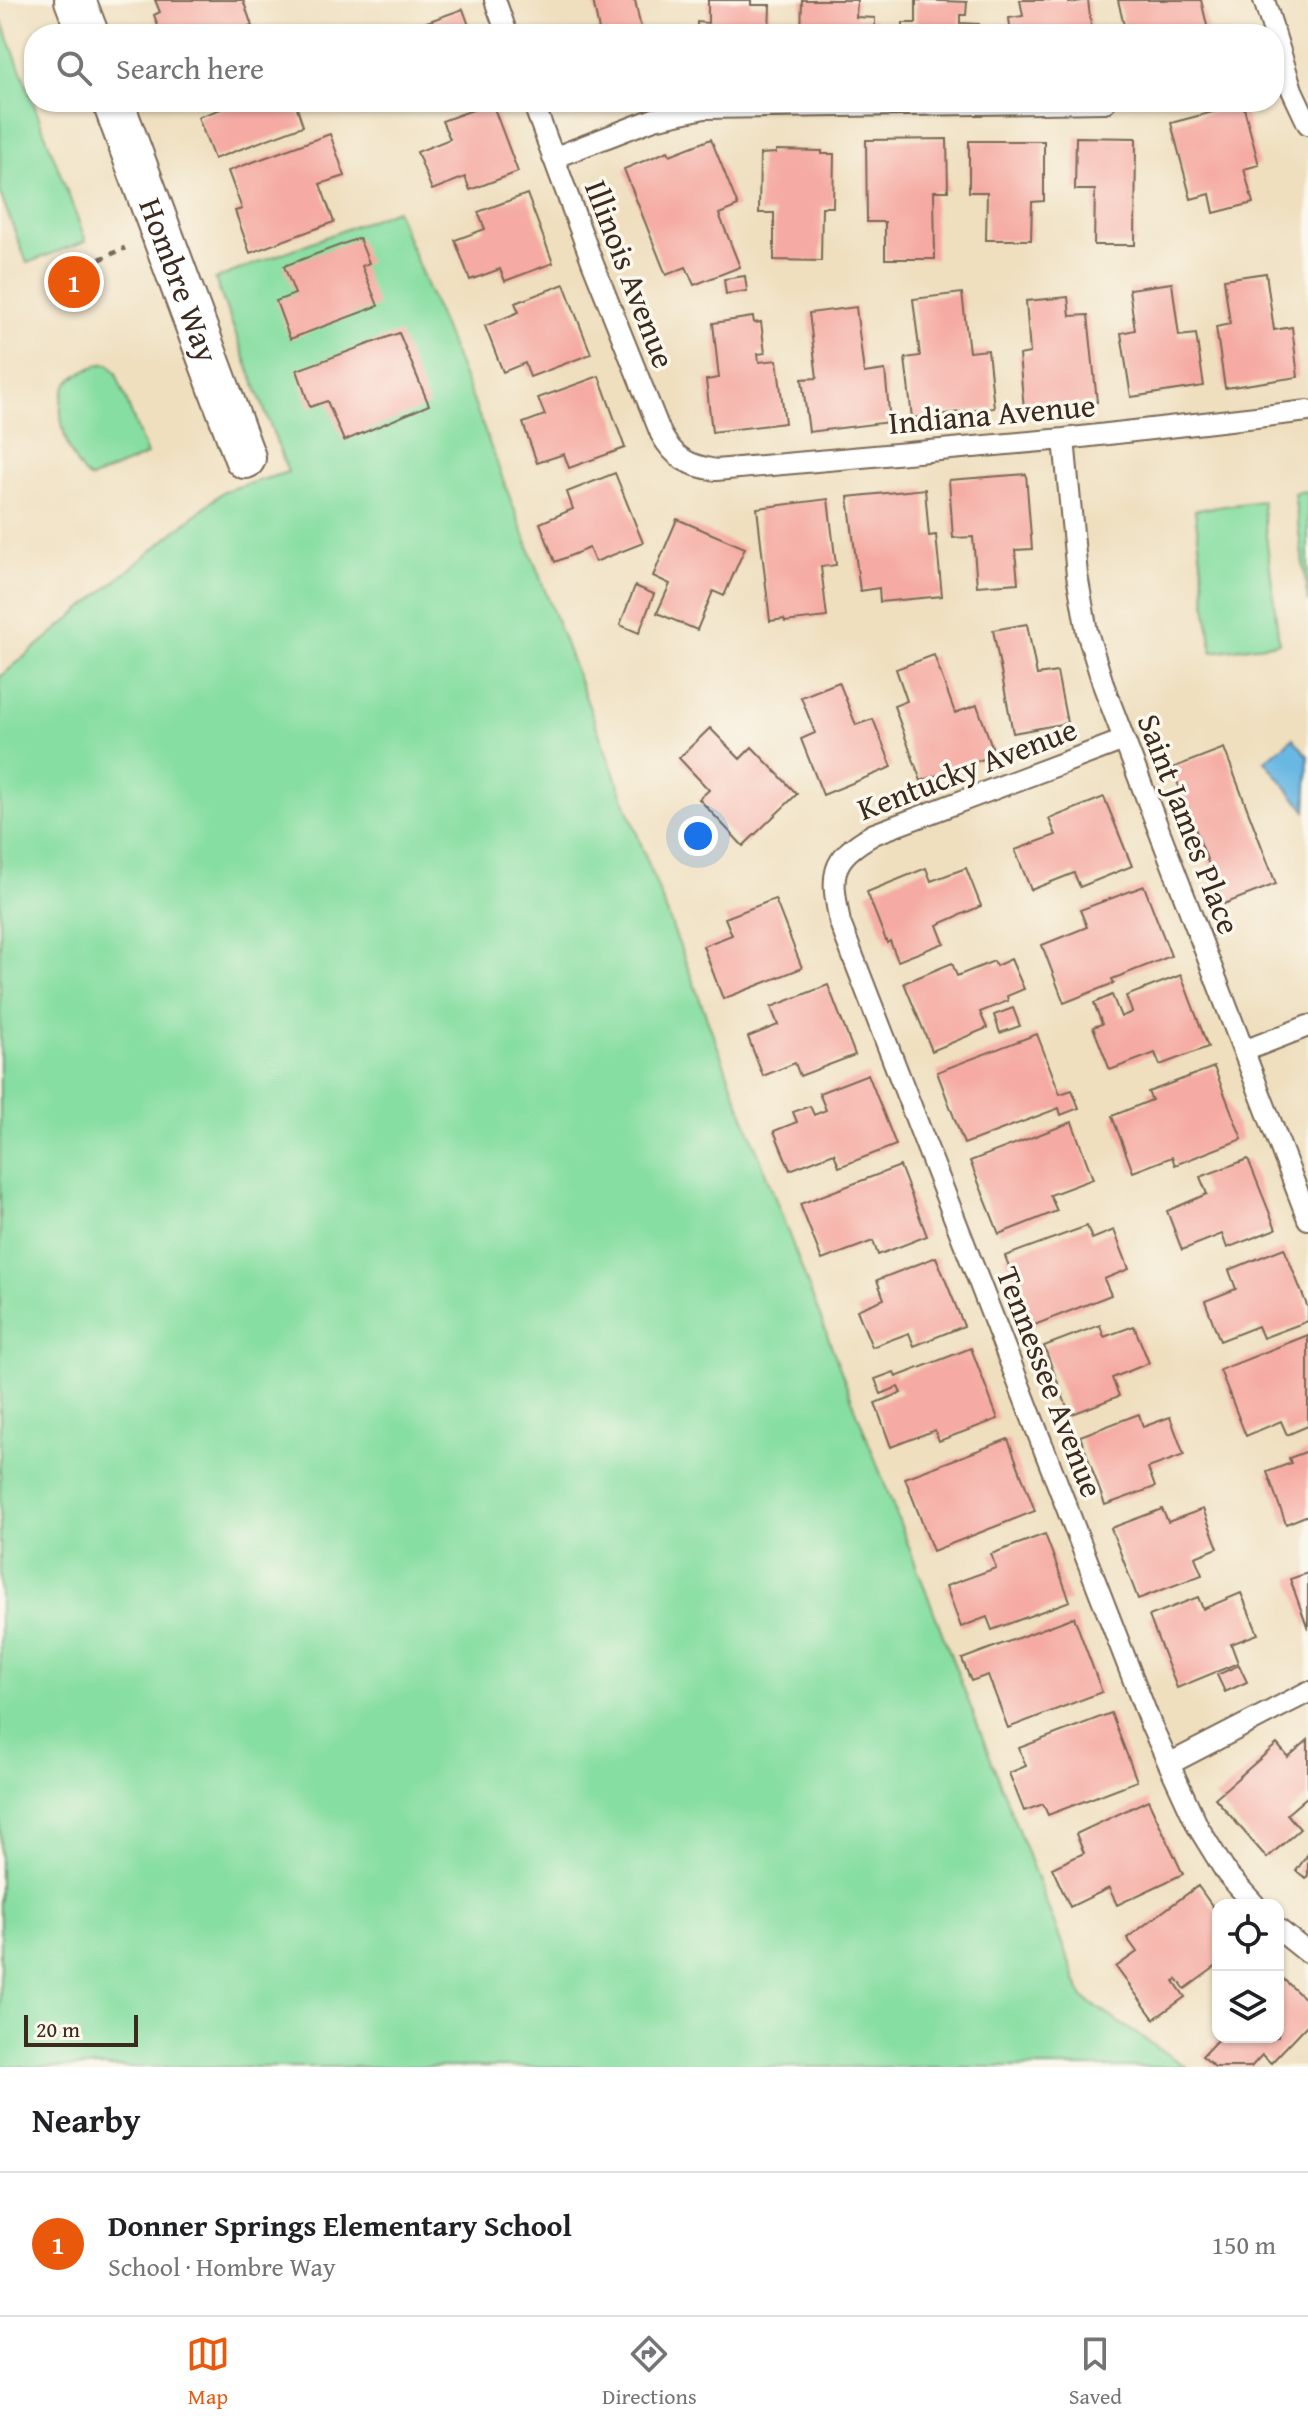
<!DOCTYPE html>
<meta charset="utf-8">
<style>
body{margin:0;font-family:"Gentium Book Plus",serif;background:#f2f2f2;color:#202124}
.controls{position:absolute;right:24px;bottom:24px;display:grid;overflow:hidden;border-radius:16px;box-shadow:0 2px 6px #0004}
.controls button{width:72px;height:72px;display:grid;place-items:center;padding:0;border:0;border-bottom:2px solid #e0e0e0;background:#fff;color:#202124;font:40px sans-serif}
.scale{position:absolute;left:24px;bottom:20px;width:114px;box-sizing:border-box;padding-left:8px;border:4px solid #3b2a1e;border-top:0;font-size:22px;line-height:28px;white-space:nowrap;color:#3b2a1e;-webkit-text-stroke:6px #fbf7ec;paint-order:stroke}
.you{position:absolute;left:698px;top:836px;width:28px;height:28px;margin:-20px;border:6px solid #fff;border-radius:50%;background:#1a73e8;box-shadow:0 0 0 12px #1a73e833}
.badge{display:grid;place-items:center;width:52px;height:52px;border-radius:50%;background:#ea580c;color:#fff;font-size:26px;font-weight:700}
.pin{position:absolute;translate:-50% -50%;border:4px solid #fff;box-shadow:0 2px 8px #0006}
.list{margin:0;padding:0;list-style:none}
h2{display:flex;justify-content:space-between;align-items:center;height:104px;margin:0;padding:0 32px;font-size:34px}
h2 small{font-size:26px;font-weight:400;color:#757577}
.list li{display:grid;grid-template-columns:52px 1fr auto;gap:24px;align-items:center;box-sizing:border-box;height:144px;padding:0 32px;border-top:2px solid #e0e0e0}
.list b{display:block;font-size:30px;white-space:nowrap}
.list p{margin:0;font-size:26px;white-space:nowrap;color:#757577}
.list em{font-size:26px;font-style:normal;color:#757577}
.icon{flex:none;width:44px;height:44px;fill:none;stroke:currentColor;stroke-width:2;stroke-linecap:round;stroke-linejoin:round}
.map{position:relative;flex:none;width:1308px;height:2067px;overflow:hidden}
.search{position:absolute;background:#fff;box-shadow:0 2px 6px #0004;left:24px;right:24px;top:24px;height:88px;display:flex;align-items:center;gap:20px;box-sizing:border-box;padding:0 28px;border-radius:32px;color:#757577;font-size:30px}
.sheet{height:248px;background:#fff}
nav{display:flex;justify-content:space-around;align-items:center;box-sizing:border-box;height:112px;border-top:2px solid #e0e0e0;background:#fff;font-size:22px;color:#757577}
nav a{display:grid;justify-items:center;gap:4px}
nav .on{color:#ea580c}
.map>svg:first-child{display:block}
.green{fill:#87dea2;stroke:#618460;stroke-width:2}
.water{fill:#69b7e3;stroke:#527080;stroke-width:2}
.building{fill:#f5aba3}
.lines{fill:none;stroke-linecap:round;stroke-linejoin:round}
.service-casing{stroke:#7a6956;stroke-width:24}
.minor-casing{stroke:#7a6956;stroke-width:44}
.path{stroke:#7a6956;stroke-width:5;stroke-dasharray:6 6;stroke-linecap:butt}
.service{stroke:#fff;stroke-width:20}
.minor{stroke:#fff;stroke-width:40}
.labels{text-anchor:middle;stroke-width:7;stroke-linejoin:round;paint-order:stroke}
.street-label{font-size:32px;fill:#3b2a1e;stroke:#fbf7ec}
</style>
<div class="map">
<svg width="1308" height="2067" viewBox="0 0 1308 2067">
<rect width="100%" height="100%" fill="#fbf7ec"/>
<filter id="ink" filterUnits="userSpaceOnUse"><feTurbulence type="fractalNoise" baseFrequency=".0125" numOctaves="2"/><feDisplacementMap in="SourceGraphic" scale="16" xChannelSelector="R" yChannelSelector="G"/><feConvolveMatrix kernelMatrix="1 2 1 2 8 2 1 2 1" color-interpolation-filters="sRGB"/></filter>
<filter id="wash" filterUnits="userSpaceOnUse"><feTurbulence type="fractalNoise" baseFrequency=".006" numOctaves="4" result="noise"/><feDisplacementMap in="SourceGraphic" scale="32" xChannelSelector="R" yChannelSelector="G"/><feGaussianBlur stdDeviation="1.8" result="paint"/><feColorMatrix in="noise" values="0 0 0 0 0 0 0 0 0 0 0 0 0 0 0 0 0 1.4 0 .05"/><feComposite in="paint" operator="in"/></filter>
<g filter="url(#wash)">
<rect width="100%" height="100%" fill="#efdfbf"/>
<path class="green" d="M0 16 86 241 27 263 0 193Z
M396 210 474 403 814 1301 1083 1998 1186 2067H0V677L224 491 288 472 215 279Z
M100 364H109L116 373 147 455 90 479C69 464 50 406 68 383 75 374 90 369 100 364Z
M1308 491V602L1294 493Z
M1262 501 1279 643 1212 652 1195 510Z"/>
<path class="water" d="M1293 738 1308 756 1306 811 1265 761Z"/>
<g id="blocks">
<path class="building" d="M155 0H243L252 26 230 34H161L154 15 160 12Z
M593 0H635L642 34H585L599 30Z
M708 0H751V5H770L769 34H697V22L708 23Z
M802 0H857L856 17 875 18V34H801Z
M916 0 967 2 966 15H960V23L979 24V34H903V23H916Z
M1020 0H1069V3L1088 0 1092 34H1011L1009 18 1023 16Z
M1118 0H1201L1209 34H1126Z
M463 9 472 34H393Z
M222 102H295L303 126 214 159 198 117 224 108Z
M492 103 518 172 470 190 465 177 432 190 417 152 450 139 442 121Z
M1243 104 1259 165 1244 169 1253 203 1214 213 1210 194 1191 199 1171 123Z
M330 134 345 176 320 184 334 222 250 253 235 211 242 209 228 171Z
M1076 137 1136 138 1135 245H1094L1095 190H1075Z
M711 139 738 206 719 214 740 267 694 285 686 267 666 275 624 169 668 151 670 155Z
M947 139 948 191H934L935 259H885V222H867L866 140Z
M969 141H1044V201L1032 202 1031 240H986L987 192H969Z
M776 150 822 151V154H834L833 207H822L821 261 774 260V213H759L760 154 776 153Z
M527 194 553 263 505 281 500 269 470 280 455 240 485 229 478 212Z
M359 238 369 263 362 266 378 306 290 339 276 301 295 294 284 266Z
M1266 273 1274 330 1292 327 1298 377 1225 388 1216 327 1230 324 1224 279Z
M745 276 747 291 726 294 724 279Z
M1172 283 1179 336 1196 334 1204 386 1131 397 1121 333 1135 330 1129 289Z
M564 284 591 354 530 377 525 363 503 372 485 326 519 312 515 303Z
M962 293 969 352 988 350 994 408 912 418 905 358 920 356 913 299Z
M1068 297 1070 316 1088 315 1097 402 1024 409 1019 355 1030 353 1026 301Z
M856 307 864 373 885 370 890 422 809 432 802 379 817 378 809 313Z
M753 317 754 323 761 322 765 353 758 354 759 362 777 360 785 423 712 432 706 380 719 378 713 323Z
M399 333 429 405 344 441 327 401 310 407 297 370Z
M599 376 625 448 569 468 564 454 537 463 523 423 545 415 538 398Z
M615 473 643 543 595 562 589 548 555 562 540 523 573 509 567 492Z
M1026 474 1032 549 1015 550 1018 583 977 586 973 537 953 538 949 480Z
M925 489 929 536 936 535 942 596 880 602 879 588 860 591 848 497Z
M828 499 836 565 821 567 827 617 785 622 784 619 770 621 757 508Z
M677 519 745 548 724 596 713 591 697 630 657 613 670 584 653 576Z
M635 586 654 594 639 633 620 625Z
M1027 624 1037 675 1057 672 1067 723 1013 733 993 630Z
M934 655 955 713 977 705 995 755 921 781 894 706 907 701 896 669Z
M839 682 856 725 873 719 892 767 823 795 801 739 815 733 801 697Z
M710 728 740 759 752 747 797 794 743 846 699 799 709 790 679 758Z
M1224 748 1276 884 1224 904 1172 768Z
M1104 797 1132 866 1080 887 1074 873 1031 890 1015 850 1056 835 1049 819Z
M926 868 931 881 966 868 981 906 937 925 944 943 898 961 890 941 887 943 867 892Z
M1144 886 1171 956 1112 979 1114 983 1064 1003 1042 945 1087 927 1080 910Z
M775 899 802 968 723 999 703 946 732 935 725 918Z
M1011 959 1024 989 1007 996 1008 1001 980 1012 987 1028 932 1051 904 983 952 963 957 976 994 961 996 966Z
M1181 975 1208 1047 1160 1065 1155 1053 1110 1070 1093 1027 1102 1024 1094 1003 1112 995 1121 1017 1132 1012 1126 996Z
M828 985 855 1055 800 1076 795 1063 763 1076 748 1037 778 1025 771 1007Z
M1013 1008 1020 1026 1000 1033 994 1015Z
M1037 1034 1060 1094 1072 1090 1079 1108 1061 1115 1059 1108 964 1144 937 1072Z
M1214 1067 1242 1139 1175 1165 1172 1157 1133 1172 1112 1116 1152 1100 1148 1092Z
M868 1074 896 1145 839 1167 834 1153 790 1170 774 1131 797 1122 793 1112 810 1106 814 1115 826 1110 819 1093Z
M1072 1122 1093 1179 1050 1195 1057 1211 999 1234 970 1161Z
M1248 1159 1276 1229 1227 1248 1222 1234 1182 1250 1167 1211 1207 1194 1200 1177Z
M900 1166 927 1236 878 1255 873 1241 822 1260 800 1204Z
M1087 1226 1092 1239 1114 1230 1129 1269 1104 1279 1111 1295 1032 1326 1005 1256Z
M1284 1248 1308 1308V1321L1263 1338 1258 1326 1220 1341 1205 1301 1236 1289 1229 1270Z
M936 1257 964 1326 914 1346 909 1333 872 1347 857 1310 884 1299 877 1280Z
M1100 1325 1104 1337 1134 1326 1149 1363 1112 1378 1119 1396 1070 1415 1044 1346Z
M1308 1335V1426L1287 1435 1281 1421 1246 1436 1220 1370Z
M971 1348 998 1419 939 1441 935 1430 891 1447 875 1403 901 1393 898 1387 881 1394 875 1379 894 1372 896 1377Z
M1139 1414 1143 1427 1170 1417 1184 1455 1148 1468 1155 1487 1105 1505 1080 1436Z
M1008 1439 1035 1511 933 1551 905 1478Z
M1308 1451V1515L1286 1524 1267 1472 1291 1463 1289 1458Z
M1162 1509 1168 1522 1203 1509 1218 1548 1195 1557 1202 1575 1138 1599 1111 1528Z
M1045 1534 1070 1601 992 1630 987 1617 961 1627 946 1586 996 1568 991 1554Z
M1308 1573V1629L1290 1579Z
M1241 1593 1258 1634 1231 1644 1238 1663 1177 1688 1149 1616 1198 1597 1203 1609Z
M1074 1617 1102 1692 1008 1728 988 1675 971 1681 962 1659Z
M1239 1665 1247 1682 1225 1692 1217 1675Z
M1111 1713 1137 1781 1048 1815 1043 1804 1024 1811 1009 1773 1026 1766 1019 1748Z
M1308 1740V1796L1287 1814 1300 1829 1267 1858 1215 1798 1277 1744 1288 1757Z
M1148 1800 1183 1874 1117 1905 1109 1888 1070 1907 1052 1868 1084 1853 1076 1834Z
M1308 1854V1875L1306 1878 1296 1871Z
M1198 1886 1218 1914V1965L1185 1989 1177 1979 1174 1981 1185 1997 1154 2019 1116 1967 1137 1952 1127 1938Z
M1278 1974 1308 2002V2024L1271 2063 1262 2055 1251 2067H1215L1202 2056 1220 2037H1278Z"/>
</g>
</g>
<g filter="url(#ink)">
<use href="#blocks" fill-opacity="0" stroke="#7a6956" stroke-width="2"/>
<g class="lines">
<defs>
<path id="service" d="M495 0 507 34
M1264 0 1292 90 1308 124
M533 102 593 264 661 434C674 458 689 466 716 470L1064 439 1308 411
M553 158 654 119 704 108 1105 102
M1064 439 1077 575 1087 632 1104 687 1308 1219
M1124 740 874 834C828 860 831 875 840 923L1151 1725 1198 1827 1227 1874 1255 1905
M1244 1051 1308 1026
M1169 1764 1308 1692
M1278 1929 1308 1953"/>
<g id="minor">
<path d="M75 0 88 34"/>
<path id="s1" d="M113 102 245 458"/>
</g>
</defs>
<use href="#service" class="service-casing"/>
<use href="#minor" class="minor-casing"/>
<path class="path" d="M89 264 125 248"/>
<use href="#service" class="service"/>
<use href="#minor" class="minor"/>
</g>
</g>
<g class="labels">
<g class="street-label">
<text transform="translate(630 274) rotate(69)" y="11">Illinois Avenue</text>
<text dy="11" stroke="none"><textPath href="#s1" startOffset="190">Hombre Way</textPath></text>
<text transform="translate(992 414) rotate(-5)" y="11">Indiana Avenue</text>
<text transform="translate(967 769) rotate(-21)" y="11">Kentucky Avenue</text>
<text transform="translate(1189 824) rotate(69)" y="11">Saint James Place</text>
<text transform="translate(1050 1382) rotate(69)" y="11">Tennessee Avenue</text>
</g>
</g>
</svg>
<div class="controls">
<button><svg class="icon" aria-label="locate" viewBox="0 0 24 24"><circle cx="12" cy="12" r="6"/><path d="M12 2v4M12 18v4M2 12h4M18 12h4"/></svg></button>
<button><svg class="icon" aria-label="layers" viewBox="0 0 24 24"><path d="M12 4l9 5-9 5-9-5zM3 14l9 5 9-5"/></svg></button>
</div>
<div class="scale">20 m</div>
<div class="you"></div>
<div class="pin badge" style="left:74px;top:282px">1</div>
<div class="search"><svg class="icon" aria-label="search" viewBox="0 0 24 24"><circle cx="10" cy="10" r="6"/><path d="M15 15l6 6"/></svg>Search here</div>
</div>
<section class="sheet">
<h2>Nearby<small></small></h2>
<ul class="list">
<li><span class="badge">1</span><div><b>Donner Springs Elementary School</b><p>School · Hombre Way</p></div><em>150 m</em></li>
</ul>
</section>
<nav>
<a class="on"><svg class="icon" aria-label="map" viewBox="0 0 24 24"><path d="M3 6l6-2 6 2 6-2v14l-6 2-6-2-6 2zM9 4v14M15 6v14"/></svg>Map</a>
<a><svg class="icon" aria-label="directions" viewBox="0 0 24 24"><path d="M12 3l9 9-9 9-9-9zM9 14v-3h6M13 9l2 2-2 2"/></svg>Directions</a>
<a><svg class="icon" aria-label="saved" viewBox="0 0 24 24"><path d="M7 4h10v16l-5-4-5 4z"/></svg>Saved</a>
</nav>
